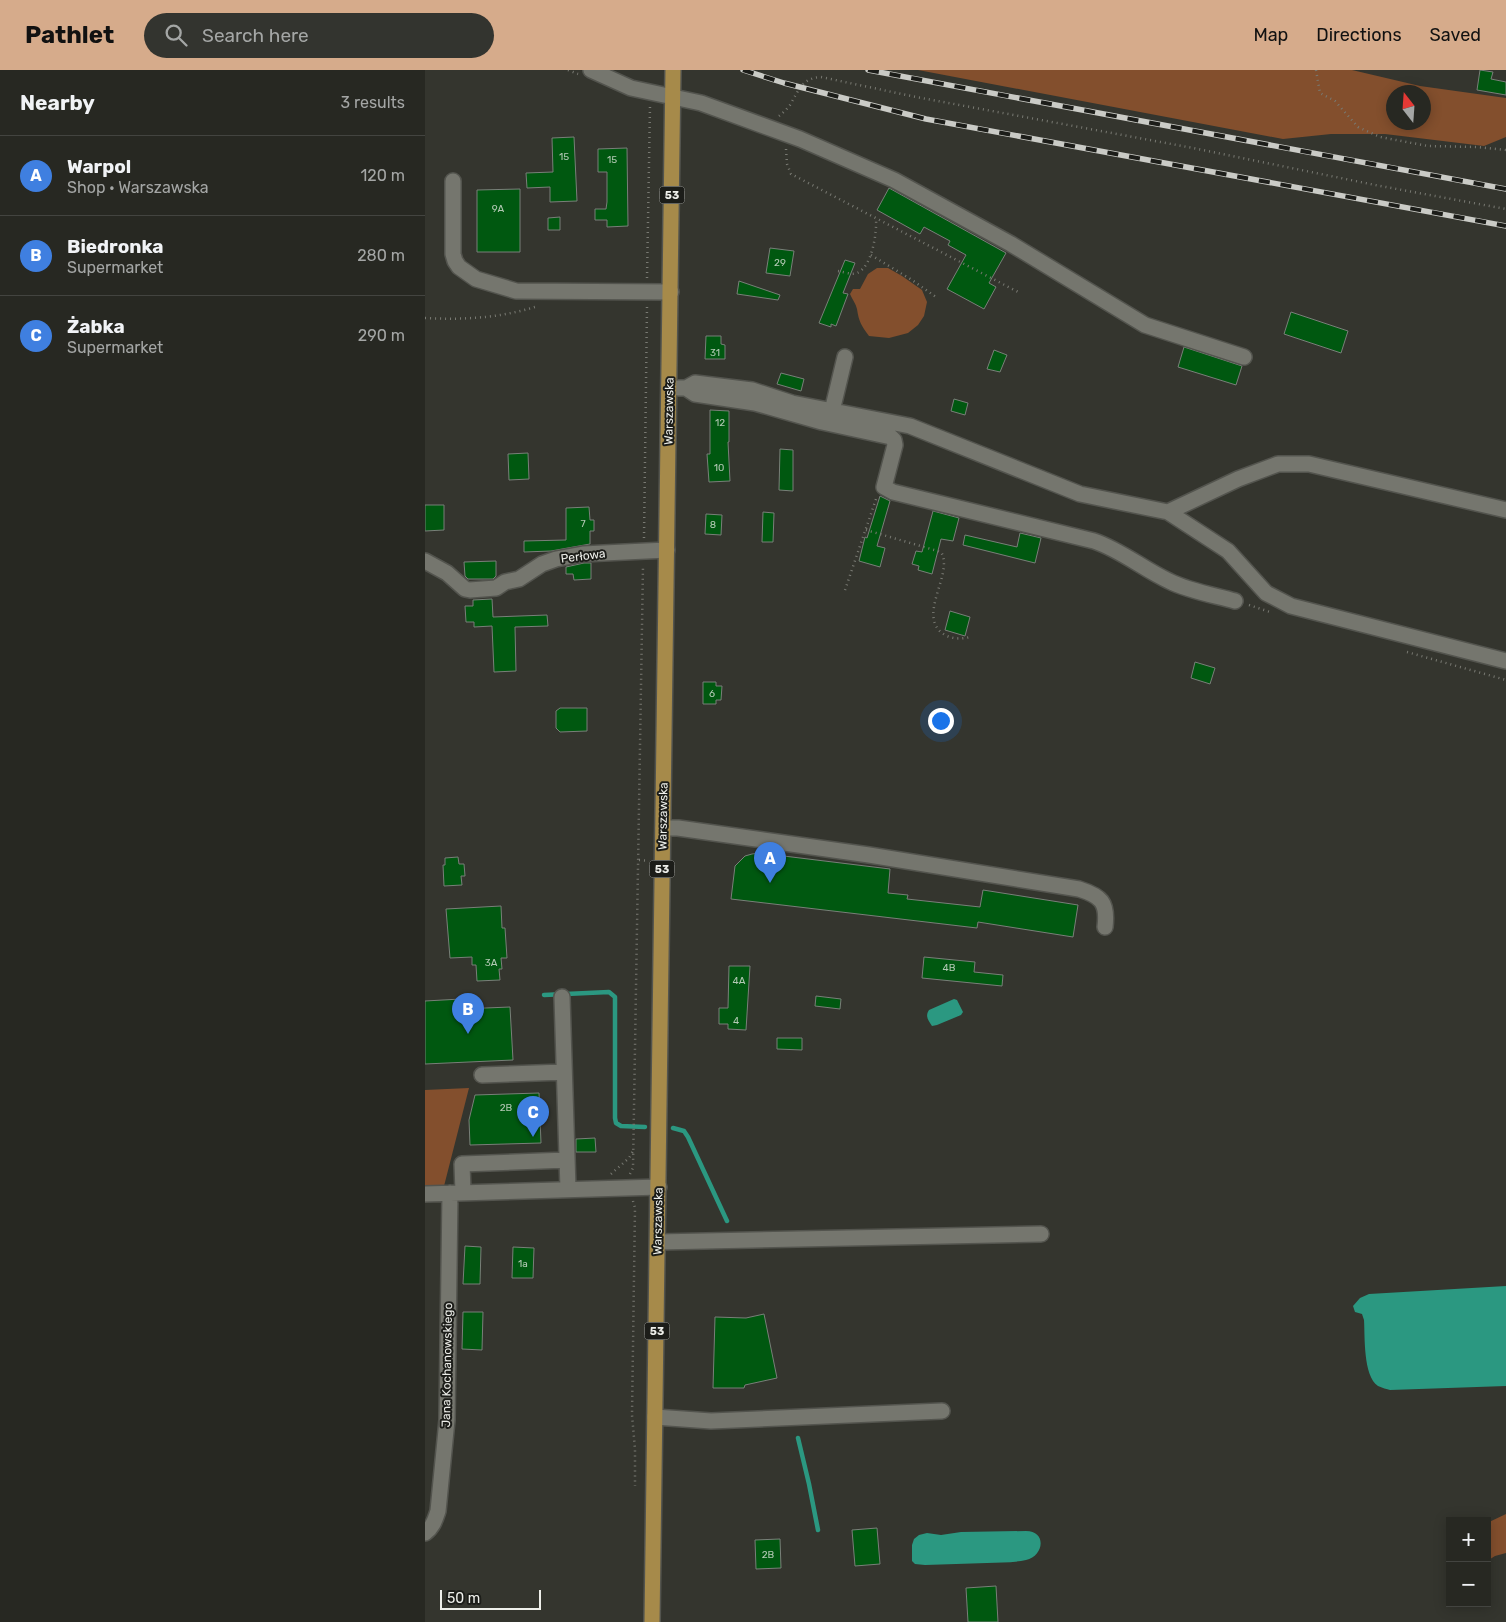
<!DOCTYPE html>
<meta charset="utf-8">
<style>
body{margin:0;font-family:Rubik,sans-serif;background:#33342f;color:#f1f3f6}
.controls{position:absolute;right:15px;bottom:15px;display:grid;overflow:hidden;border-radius:0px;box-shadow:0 2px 12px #0003}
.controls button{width:45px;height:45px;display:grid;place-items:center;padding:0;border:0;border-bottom:1px solid #434440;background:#272822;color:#f1f3f6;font:25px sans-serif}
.compass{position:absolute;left:961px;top:15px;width:45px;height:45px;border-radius:50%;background:#272822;box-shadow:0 2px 12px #0003;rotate:343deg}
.scale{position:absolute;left:15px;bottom:12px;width:101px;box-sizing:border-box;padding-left:5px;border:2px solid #eeefea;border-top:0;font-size:14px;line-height:18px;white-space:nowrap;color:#eeefea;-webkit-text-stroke:4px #1c1d19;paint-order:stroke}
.you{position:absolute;left:515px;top:650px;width:18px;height:18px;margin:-12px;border:4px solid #fff;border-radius:50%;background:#1a73e8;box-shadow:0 0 0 8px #1a73e833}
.badge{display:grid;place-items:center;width:32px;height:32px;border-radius:50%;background:#d6ab8b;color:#fff;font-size:16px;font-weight:700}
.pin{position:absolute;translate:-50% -41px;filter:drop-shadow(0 1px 2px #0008)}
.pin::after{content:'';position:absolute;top:26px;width:18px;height:15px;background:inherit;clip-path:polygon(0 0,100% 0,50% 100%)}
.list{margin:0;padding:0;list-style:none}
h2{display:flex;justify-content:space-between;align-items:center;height:65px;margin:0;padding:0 20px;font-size:21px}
h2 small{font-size:16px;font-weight:400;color:#a4a6a5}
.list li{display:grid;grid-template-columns:32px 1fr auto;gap:15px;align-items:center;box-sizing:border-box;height:80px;padding:0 20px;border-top:1px solid #434440}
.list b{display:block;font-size:19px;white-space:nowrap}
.list p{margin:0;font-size:16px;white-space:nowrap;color:#a4a6a5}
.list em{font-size:16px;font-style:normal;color:#a4a6a5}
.icon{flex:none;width:28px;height:28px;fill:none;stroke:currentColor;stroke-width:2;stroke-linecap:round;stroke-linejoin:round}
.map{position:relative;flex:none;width:1081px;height:1552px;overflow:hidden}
header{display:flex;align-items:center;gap:30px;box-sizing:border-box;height:70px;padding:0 25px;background:#d6ab8b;color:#111}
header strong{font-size:24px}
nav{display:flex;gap:28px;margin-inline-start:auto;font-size:18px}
.search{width:350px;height:45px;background:#33342f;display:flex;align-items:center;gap:12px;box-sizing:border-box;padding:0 18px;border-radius:28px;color:#a4a6a5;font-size:19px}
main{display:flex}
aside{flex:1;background:#272822}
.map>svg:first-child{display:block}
.green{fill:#834f2d;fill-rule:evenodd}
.water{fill:#2b9881}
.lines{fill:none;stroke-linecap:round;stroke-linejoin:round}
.stream{stroke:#2b9881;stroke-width:4.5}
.building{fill:#005810;stroke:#797f79}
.minor-casing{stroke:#53544e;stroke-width:18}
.major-casing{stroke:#53544e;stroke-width:18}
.path{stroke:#797a73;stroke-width:2.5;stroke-dasharray:1 4;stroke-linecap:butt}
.minor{stroke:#75766e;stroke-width:15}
.major{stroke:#a68a4a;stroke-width:15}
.rail-casing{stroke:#cacbc6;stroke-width:5.5}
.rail{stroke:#1c1d19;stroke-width:4;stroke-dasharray:11;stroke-linecap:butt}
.labels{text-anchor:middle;stroke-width:4;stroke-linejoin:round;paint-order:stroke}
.number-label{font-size:10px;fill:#b2c9b4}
.shield{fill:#1c1d19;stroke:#afb0ab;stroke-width:1}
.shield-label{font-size:11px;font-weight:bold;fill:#eeefea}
.street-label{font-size:12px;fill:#eeefea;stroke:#1c1d19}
</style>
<header>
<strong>Pathlet</strong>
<div class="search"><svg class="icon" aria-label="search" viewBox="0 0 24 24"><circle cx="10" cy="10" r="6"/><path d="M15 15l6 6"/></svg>Search here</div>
<nav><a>Map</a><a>Directions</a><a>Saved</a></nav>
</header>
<main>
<aside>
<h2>Nearby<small>3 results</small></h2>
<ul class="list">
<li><span class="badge" style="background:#3f7fe0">A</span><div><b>Warpol</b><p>Shop · Warszawska</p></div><em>120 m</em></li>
<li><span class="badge" style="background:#3f7fe0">B</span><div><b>Biedronka</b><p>Supermarket</p></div><em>280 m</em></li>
<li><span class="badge" style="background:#3f7fe0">C</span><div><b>Żabka</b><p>Supermarket</p></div><em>290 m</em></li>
</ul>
</aside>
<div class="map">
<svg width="1081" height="1552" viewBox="0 0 1081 1552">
<rect width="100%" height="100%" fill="#34352e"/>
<path class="green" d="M493 0H927L995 16 1081 28V67L1059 76 960 64H906L858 69ZM968 22H998V52H968Z
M452 198H463L477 206 497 220 502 232 499 246 493 255 483 263 464 268 444 266C436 255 434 252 432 239 431 234 427 229 425 224L428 219H435L443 204Z
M44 1018 18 1120H0V1020Z
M1081 1444V1483L1070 1486 1062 1491V1453Z"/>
<path class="water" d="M529 929 532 930 538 942 536 945 512 955 507 956C503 950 500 946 504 940Z
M1081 1216V1316L965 1320C962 1319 957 1318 953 1316 938 1306 940 1266 939 1250L937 1244 930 1242 928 1236 935 1228 944 1224Z
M601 1461C622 1461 619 1486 601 1490 588 1493 575 1492 562 1493 541 1494 521 1494 500 1495L490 1494 487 1491V1475L489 1469 494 1465 502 1463 516 1465 536 1462Z"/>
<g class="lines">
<path class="stream" d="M119 925 184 922 190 927V1048L191 1053 196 1056 220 1057
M248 1058 259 1061 263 1067 302 1151
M373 1368 384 1414 393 1460"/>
</g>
<path class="building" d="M1055 0 1068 2 1066 9 1081 12V25L1052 20Z
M149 67 152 131 125 132V117L102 118 101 103 128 102 127 68Z
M202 78 203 156 182 157V150H170V139H181L182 132V102H173V79Z
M464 118 581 183 564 213 571 217 559 239 522 219 541 185 523 175 525 171 499 157 495 164 452 140Z
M95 119V182H52V120Z
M135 147V160H123V148Z
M345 178 369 181 365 206 341 203Z
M420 190 430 193 418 223 423 224 411 256 406 254V257L394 253Z
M314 211 355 225 353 230 312 224Z
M866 242 923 261 916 283 859 264Z
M281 266H296V274L300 275V289H280Z
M759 277 817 296 811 315 753 297Z
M569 280 582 285 575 302 562 299Z
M356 303 379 309 376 321 352 314Z
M529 329 543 333 540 345 526 341Z
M285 340 304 341V372H303L305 411 284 412 282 384H285Z
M355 379 368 380V421L354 420Z
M103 383 104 409 84 410 83 384Z
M455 426 465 431 452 476 460 478 455 497 434 491 440 467 442 468Z
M0 435H19V460L0 461Z
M164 437 165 450H169V461H165V474L126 481 99 482V471L141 470V438Z
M508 441 534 448 528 471 516 469 507 504 493 500 494 496 487 494 491 481 497 482Z
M338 442 349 443 348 472H337Z
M281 444 297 445 296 465 280 464Z
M595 463 616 468 610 493 538 475 540 465 592 477Z
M71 491V506L68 509H43L40 506 39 492Z
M159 493H166V509L149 510 148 504H141V497Z
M67 529 68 547 122 545 123 556 90 557 91 601 69 602 67 556 49 557V552H41L40 536H48V530Z
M525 541 545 547 540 566 520 560Z
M770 592 790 598 785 614 766 608Z
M278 612H291V616H297L296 630H291V634H278Z
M135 638H162V661L135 662 131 658V641Z
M334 783 465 799 463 823 483 825 482 829 555 837 558 820 653 835 648 867 553 852 552 858 306 829 310 796 320 786 327 784Z
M33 787 34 794H39L40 806H36L37 815 19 816 18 795H20V788Z
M76 836 77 858H80L82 888H76L77 899H74L75 910 52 911 51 895H47V887L25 888 21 839Z
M499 887 550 892 549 902 578 905 577 916 497 908Z
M304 896H325L321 960 303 959V954H294V938H303Z
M391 926 416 929 415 939 390 936Z
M36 929V939L85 937 88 990 0 994V931Z
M352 968H377V980L352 979Z
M114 1023 116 1073 45 1075 44 1050 50 1025Z
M170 1068 171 1082H151V1069Z
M40 1176 56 1177 55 1214H38Z
M88 1177 109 1178 108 1208H87Z
M38 1242H58L57 1280 37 1279Z
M339 1244 352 1308 320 1315 319 1318H288L290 1247 321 1248Z
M452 1458 455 1494 430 1496 427 1460Z
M355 1469 356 1498 331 1499 330 1470Z
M571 1516 573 1552H543L541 1518Z"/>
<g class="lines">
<defs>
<path id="minor" d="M166 0 206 18 276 33 375 69 469 110 586 174 720 255 819 287
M28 111V184L30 191 34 197 51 209 91 221 246 222
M253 318H261L270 324 330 333 397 352 466 367 469 370 470 375 459 417 468 422 669 471C696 480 718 499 744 511 764 521 788 525 810 531
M261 318 270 313 327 320 367 333 485 356 655 424 743 442 803 481 841 523 866 536 1081 591
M407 341 420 287
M743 442 813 409 853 394H884L1081 440
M0 491 22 503 40 519 45 520 71 518 80 512 94 509 117 494 131 489 158 484 242 480
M238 758H253L444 785 654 819C676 826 683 832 680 857
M137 927 143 1119
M57 1005 139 1002
M38 1122 37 1094 142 1090
M0 1124 234 1117
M233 1172 616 1164
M230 1347 286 1351 517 1341
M0 1463C8 1457 10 1450 13 1441L22 1350 25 1123"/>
<path id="major" d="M227 1552 248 0"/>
</defs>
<use href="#minor" class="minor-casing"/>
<use href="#major" class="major-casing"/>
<path class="path" d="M143 0 153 4
M891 0 895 23 910 31 933 57 955 67 1003 76 1052 77 1081 80
M354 46C358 43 362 39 365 35 374 20 377 8 396 7L491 27 768 78 950 115 1081 139
M361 79 362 94 366 104 595 223
M446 185 487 210 511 227
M413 201C419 202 426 205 432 203 447 197 452 163 451 149
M222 208 225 36
M0 248C39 250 76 248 113 236
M441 460 516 482C530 504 488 549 522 566 529 569 537 569 545 567
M219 468 222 236
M420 520 451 429
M824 535 845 542
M982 582 1081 610
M214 790 224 791
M186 1104 204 1088 208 1081
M205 1104 208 1098 218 496
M208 1131 210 1138 207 1345 210 1379V1416"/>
<use href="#minor" class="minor"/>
<use href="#major" class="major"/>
<defs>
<path id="rail" d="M318 0 359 13 501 49 1081 156
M443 0 1081 119"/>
</defs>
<use href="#rail" class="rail-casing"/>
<use href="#rail" class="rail"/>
</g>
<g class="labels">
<g class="number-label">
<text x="139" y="90">15</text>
<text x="187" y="93">15</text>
<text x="73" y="142">9A</text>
<text x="355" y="196">29</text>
<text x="290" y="286">31</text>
<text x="295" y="356">12</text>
<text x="294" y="401">10</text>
<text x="158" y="457">7</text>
<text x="288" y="458">8</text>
<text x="287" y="627">6</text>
<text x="66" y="896">3A</text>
<text x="524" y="901">4B</text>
<text x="314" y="914">4A</text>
<text x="311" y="954">4</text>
<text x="81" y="1041">2B</text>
<text x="98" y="1197">1a</text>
<text x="343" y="1488">2B</text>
</g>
<g class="shield">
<rect x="234.5" y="116.5" width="25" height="17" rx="4"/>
<rect x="224.5" y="790.5" width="25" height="17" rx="4"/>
<rect x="219.5" y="1252.5" width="25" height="17" rx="4"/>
</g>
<g class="shield-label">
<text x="247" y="129">53</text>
<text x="237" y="803">53</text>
<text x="232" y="1265">53</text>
</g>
<g class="street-label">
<text transform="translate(244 341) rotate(-89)" y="4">Warszawska</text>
<text transform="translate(158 486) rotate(-7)" y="4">Perłowa</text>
<text transform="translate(238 746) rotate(-89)" y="4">Warszawska</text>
<text transform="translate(233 1151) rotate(-89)" y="4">Warszawska</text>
<text transform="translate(22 1295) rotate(-89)" y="4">Jana Kochanowskiego</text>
</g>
</g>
</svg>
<div class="controls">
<button>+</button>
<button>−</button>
</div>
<svg class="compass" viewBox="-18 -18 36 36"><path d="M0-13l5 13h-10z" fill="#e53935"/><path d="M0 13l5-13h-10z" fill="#a4a6a5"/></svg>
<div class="scale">50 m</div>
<div class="you"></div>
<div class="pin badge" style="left:345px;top:813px;background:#3f7fe0">A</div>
<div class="pin badge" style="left:43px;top:964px;background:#3f7fe0">B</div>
<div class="pin badge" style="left:108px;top:1067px;background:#3f7fe0">C</div>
</div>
</main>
